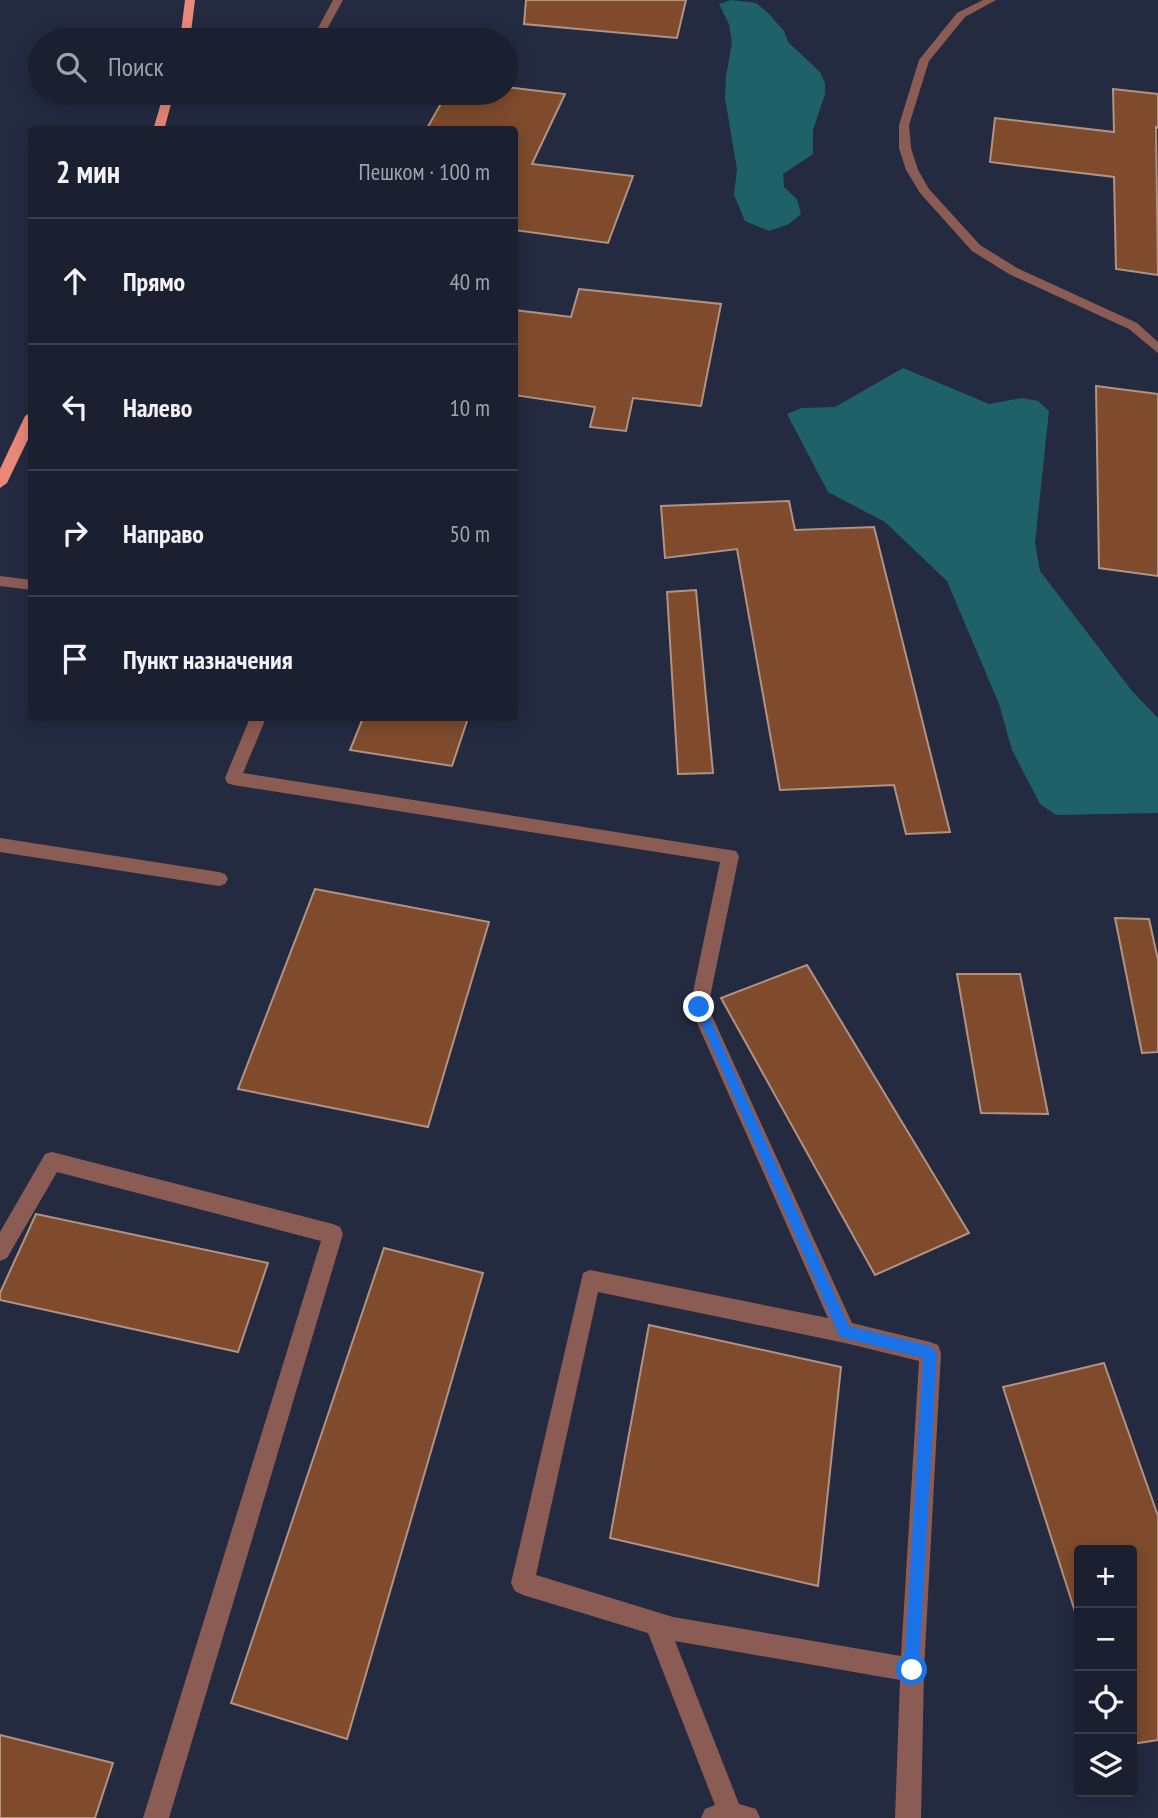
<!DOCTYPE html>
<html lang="ru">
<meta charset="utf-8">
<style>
body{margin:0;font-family:"PT Sans Narrow",sans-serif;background:#242839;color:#f1f3f6}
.controls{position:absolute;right:21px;bottom:21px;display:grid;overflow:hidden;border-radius:7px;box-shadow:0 4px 18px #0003}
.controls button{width:63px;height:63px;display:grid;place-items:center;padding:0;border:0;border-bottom:2px solid #393e4d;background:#1b2031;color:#f1f3f6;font:35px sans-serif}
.stop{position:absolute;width:21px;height:21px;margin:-16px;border:5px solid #1a73e8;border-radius:50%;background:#fff}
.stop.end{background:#1a73e8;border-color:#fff;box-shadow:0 2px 7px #0008}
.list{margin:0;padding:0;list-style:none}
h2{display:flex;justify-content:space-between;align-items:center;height:91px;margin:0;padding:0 28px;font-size:30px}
h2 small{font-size:23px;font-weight:400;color:#a0a3ab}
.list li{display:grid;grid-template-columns:46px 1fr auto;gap:21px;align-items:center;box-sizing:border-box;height:126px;padding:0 28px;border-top:2px solid #393e4d}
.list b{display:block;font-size:26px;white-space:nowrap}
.list em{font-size:23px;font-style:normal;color:#a0a3ab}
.icon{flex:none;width:38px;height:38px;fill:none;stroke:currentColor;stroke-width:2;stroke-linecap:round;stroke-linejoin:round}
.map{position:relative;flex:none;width:1158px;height:1818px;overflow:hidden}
.search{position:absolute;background:#1b2031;box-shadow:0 4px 18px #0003;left:28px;top:28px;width:490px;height:77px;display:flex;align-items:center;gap:18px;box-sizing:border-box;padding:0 24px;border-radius:38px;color:#a0a3ab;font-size:26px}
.panel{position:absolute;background:#1b2031;box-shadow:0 4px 18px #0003;left:28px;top:126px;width:490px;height:595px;border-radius:7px}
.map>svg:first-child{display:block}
.water{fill:#1e6168}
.building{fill:#7f4b2c;stroke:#b09383;stroke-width:2}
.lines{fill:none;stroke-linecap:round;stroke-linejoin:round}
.minor{fill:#8b5c54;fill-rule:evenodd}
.major{fill:#ea8979;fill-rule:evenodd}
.route{fill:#1a73e8}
</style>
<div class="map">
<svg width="1158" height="1818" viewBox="0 0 1158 1818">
<rect width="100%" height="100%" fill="#242b41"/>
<path class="water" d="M731 0 756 3 767 12 784 31 788 42 820 72 825 83V94L813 130V154L783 174 784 187 797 199 801 214 789 224 769 231 745 221 734 195 737 169 725 98 726 76 732 43 729 24 719 4Z
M903 368 989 404 1022 398 1038 401 1049 411 1035 543 1040 571 1132 691 1158 718V813L1056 815 1040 804 1012 750 999 704 947 581 885 522 828 492 787 414 802 408 835 407Z"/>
<path class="building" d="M526 0H686L677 38 524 24Z
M506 87 565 94 532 164 633 176 608 243 514 230V130H426L447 93H506Z
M1113 89 1158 94V128L1156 127 1158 275 1116 269 1114 177 990 162 995 118 1114 132Z
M579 289 721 304 701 406 633 398 626 431 590 427 595 407 514 395V310L571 317Z
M1096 386 1158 394V576L1099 568Z
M789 501 795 530 874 527 950 832 906 834 894 785 780 790 737 549 665 558 661 506Z
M696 590 713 773 678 774 667 592Z
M363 718H468L452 766 350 750Z
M315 889 489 922 428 1127 238 1089Z
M1115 918 1149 919 1158 960V1052L1142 1053Z
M807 965 969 1233 875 1275 721 998Z
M957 974H1020L1048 1114 981 1113Z
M36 1214 268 1263 238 1352 0 1300V1293Z
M384 1248 483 1273 347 1739 231 1703Z
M649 1325 841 1367 818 1586 610 1538Z
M1104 1363 1158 1516V1740L1132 1744V1550H1079V1624L1003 1387Z
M0 1735 113 1763 95 1818H0Z"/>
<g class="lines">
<path class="minor" d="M333 0H343L325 33 320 36 188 34 183 31 188 28 317 30Z
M983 0H996L965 17 929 61 909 125 911 148 918 170 929 189 980 245 1017 268 1137 323 1158 342V353L1129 329 1009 274 972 251 920 193 906 170 899 148V125L919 60 957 13Z
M0 576 32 580V590L0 586Z
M250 718H266L243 773 736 851 739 856 708 1007 852 1323 930 1342 938 1345 941 1353 924 1670 921 1818H895L900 1680 675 1641 739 1804 756 1809 760 1818H701L705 1809 715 1805 648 1633 523 1595 515 1591 511 1583 583 1273 590 1270 828 1318 690 1007 720 862 233 785 227 783 225 778ZM598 1292 845 1343 919 1361 901 1656 673 1617 536 1575Z
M0 838 219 872 225 874 228 879 225 884 219 886 0 852Z
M52 1152 333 1224 340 1227 343 1234 169 1818H143L321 1241 57 1172 7 1258 0 1261V1232L45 1154Z"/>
<path class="major" d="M185 0H195L190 40H180Z
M164 93H174L164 130H153Z
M32 412V431L7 483 0 488V469L25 416Z"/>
</g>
<path class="route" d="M699 1001 705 1007 849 1326 930 1346 937 1353 919 1670 917 1676 912 1678 906 1676 904 1670 923 1358 840 1337 694 1007Z"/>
</svg>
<div class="controls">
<button>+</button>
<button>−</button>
<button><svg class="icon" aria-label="locate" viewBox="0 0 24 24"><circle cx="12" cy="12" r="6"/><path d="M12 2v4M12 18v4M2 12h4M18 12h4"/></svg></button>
<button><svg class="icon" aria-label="layers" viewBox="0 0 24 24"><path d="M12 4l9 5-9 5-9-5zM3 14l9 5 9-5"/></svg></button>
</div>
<div class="stop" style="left:912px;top:1670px"></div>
<div class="stop end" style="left:699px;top:1007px"></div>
<div class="search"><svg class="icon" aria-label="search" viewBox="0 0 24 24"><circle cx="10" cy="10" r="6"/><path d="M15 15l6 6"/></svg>Поиск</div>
<section class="panel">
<h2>2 мин<small>Пешком · 100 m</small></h2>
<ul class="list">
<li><svg class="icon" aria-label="ahead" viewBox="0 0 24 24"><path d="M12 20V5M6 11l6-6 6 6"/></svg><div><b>Прямо</b></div><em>40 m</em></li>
<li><svg class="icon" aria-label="left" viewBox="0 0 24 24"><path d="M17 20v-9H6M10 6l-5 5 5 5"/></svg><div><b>Налево</b></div><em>10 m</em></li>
<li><svg class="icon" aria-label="right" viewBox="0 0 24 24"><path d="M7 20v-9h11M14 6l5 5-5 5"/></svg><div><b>Направо</b></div><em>50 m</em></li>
<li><svg class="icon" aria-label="arrive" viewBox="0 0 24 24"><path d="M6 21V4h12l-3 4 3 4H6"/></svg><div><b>Пункт назначения</b></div></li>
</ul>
</section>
</div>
